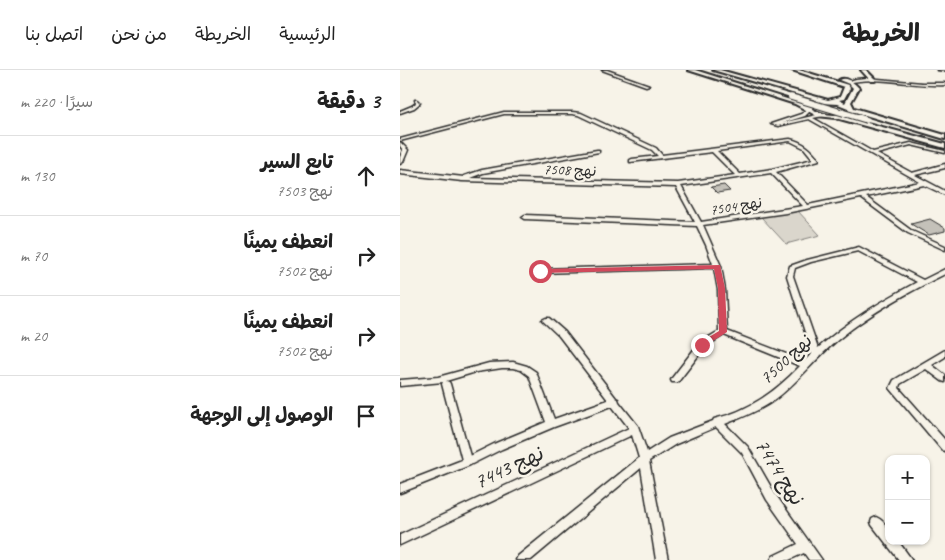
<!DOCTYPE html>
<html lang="ar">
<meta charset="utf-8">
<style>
body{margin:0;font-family:Caveat,"Playpen Sans Arabic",sans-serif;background:#f6f6f6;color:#222;direction:rtl}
.controls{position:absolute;right:15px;bottom:15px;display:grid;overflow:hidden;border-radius:10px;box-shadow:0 1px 4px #0004}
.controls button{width:45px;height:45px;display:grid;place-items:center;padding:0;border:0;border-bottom:1px solid #e0e0e0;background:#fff;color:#222;font:25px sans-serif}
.stop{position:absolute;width:15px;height:15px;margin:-11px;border:4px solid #d1495b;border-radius:50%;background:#fff}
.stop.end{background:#d1495b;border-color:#fff;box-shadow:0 1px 5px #0008}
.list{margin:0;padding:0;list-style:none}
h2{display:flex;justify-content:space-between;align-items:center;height:65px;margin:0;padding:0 20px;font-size:21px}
h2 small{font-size:16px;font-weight:400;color:#767676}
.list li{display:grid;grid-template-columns:32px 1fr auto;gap:15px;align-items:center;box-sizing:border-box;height:80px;padding:0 20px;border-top:1px solid #e0e0e0}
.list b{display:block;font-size:19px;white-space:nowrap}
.list p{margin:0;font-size:16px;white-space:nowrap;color:#767676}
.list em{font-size:16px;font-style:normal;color:#767676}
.icon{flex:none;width:28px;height:28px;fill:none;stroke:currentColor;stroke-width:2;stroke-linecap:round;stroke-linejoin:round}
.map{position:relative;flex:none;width:545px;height:490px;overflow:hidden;direction:ltr}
header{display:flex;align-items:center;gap:30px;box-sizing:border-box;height:70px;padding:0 25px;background:#fff;border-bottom:1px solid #e0e0e0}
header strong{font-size:24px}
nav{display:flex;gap:28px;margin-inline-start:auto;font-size:18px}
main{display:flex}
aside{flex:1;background:#fff}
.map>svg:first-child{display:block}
.green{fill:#dad6cc;stroke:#82807c}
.building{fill:#c4c1b9;stroke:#2b2b2b}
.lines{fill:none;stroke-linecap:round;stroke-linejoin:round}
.minor-casing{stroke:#2b2b2b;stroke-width:3}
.tertiary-casing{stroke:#2b2b2b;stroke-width:4}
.minor{fill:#f7f3e8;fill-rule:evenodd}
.tertiary{fill:#f7f3e8;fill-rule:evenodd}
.tertiary-bridge-casing{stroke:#2b2b2b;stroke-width:8;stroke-linecap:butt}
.tertiary-bridge{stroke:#f7f3e8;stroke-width:5.5}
.route{fill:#d1495b}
.labels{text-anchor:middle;stroke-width:5;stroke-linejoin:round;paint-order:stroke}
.far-street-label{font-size:15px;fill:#2b2b2b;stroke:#f7f3e8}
.street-label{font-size:18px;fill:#2b2b2b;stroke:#f7f3e8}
.near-street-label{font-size:21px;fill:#2b2b2b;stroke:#f7f3e8}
</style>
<header>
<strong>الخريطة</strong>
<nav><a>الرئيسية</a><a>الخريطة</a><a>من نحن</a><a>اتصل بنا</a></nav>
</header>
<main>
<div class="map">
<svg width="545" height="490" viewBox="0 0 545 490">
<rect width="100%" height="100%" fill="#f7f3e8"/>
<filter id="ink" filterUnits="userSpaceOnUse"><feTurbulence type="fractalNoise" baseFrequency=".02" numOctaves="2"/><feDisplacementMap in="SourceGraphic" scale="10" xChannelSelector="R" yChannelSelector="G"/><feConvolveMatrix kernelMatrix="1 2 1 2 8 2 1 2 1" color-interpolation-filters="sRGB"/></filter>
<g filter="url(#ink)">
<path class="green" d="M397 140 420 165 386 174 361 147Z"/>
<path class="building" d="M324 115 330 121 317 123 311 117Z
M530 149 545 158V161L529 165 511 154Z"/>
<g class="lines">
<defs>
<path id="minor" d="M202 0H207L249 15 246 16Z
M537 0H545V1Z
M467 8 522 13H545V15C513 17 478 5 448 13L446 12 456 9Z
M15 30H17L20 33 14 38 0 43V41L12 36 16 33Z
M408 39 411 40 405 46 382 53 421 44 423 45V46L413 48 473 82 511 73 545 81V83L511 75 477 84 512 103 545 94V98L515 105 545 121V125L524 115 466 127 512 161 545 176V180L508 163 461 128 386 143 303 155 321 196 325 220 327 261 404 291 412 284 387 206 390 196 407 190 459 177 523 210 545 199V204C509 222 472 242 440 268 416 287 398 313 373 331 359 341 341 348 325 354L348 377 375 424 422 490H409L404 483 389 490H371L373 486 398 474 367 430 342 383 316 357 276 374 249 391 268 490H256L241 398 131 490H116L118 486 239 388 232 365 0 475V465L229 358 212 336 154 357 102 379 70 395 0 423V414L62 390 42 314 43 312 0 316V310L38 307 89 293 113 292 127 296 136 302 154 349 208 330 159 266 142 250 146 248H149L165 262 216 328 218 329 219 332 238 356 247 382 269 368 313 351 314 349C349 341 375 322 400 296L324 265 305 277 278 312H272L271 310 272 308 299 273 319 261 318 220 314 198 139 203 136 201 139 199 313 194 306 175 297 156 125 149 122 147 125 145 295 152 276 117 62 111 0 104V100L64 107V106L82 100 197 80H199V82L83 103 70 108 278 113 335 105 312 82 230 92V90L232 89 258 86 252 80 178 45 172 44H104L0 71V69L104 42H172L181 43 256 78 262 85 390 69C403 72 412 79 419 90L376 102 408 135 520 112 409 49 378 56 371 54 401 44ZM390 71 404 78 413 89 372 99 340 104 317 81ZM371 103 403 136 301 152 281 116ZM458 181 517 212C482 231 448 251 418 278L393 206 395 198 411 192ZM102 298H113L121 300 129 306 146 352 96 373 70 386 50 314 49 312 46 311 76 302Z
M0 72 8 80 3 92 0 94V87L3 80 0 76Z
M545 280V287L532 295 545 305V312L542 311 526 299 500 314 499 318 545 370V381L542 380 490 318 494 310Z
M476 447C487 452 489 461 489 471H498L512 490H499L472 455 471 452 472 449Z"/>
<path id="tertiary" d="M288 0H295L406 35 409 32 416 30 313 0H320L428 30 440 27 444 17 392 0H399L448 15 450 18 444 29 439 30 445 33 453 18 449 14 439 10C446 6 454 13 459 18L451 32 454 38 545 65V69L455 42 445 47 545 74V78L436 48 417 46 395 34ZM419 33 438 34 448 38 449 41C437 48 423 45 412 39L413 34Z
M461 0H466L475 9V11H471Z"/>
</defs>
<use href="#minor" class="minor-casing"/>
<use href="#tertiary" class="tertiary-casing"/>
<use href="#minor" class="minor"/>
<use href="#tertiary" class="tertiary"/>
<defs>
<path id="tertiary-bridge" d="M391 27 467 50"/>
</defs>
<use href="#tertiary-bridge" class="tertiary-bridge-casing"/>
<use href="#tertiary-bridge" class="tertiary-bridge"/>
</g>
</g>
<path class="route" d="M320 195 325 218 327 262 302 278 299 277V273L319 261 318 218 314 199 140 203 136 201 140 199Z"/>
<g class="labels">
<g class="far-street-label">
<text transform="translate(170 100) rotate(2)" y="5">نهج 7508</text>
<text transform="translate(336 136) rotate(-9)" y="5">نهج 7504</text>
</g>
<g class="street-label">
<text transform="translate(386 289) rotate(-43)" y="6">نهج 7500</text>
</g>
<g class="near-street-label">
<text transform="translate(109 397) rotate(-25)" y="7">نهج 7443</text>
<text transform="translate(380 402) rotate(58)" y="7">نهج 7474</text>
</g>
</g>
</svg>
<div class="controls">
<button>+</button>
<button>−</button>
</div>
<div class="stop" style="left:140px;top:201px"></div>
<div class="stop end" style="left:302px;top:275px"></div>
</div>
<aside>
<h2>3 دقيقة<small>سيرًا · 220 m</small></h2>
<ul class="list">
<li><svg class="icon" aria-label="ahead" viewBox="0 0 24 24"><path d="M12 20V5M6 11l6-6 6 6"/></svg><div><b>تابع السير</b><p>نهج 7503</p></div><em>130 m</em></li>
<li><svg class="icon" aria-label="right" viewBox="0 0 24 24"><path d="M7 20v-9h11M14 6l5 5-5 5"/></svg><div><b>انعطف يمينًا</b><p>نهج 7502</p></div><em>70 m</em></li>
<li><svg class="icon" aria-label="right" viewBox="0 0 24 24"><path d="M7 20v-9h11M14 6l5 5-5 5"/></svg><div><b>انعطف يمينًا</b><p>نهج 7502</p></div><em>20 m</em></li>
<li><svg class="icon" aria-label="arrive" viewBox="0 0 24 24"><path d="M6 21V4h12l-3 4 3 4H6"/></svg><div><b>الوصول إلى الوجهة</b></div></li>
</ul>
</aside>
</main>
